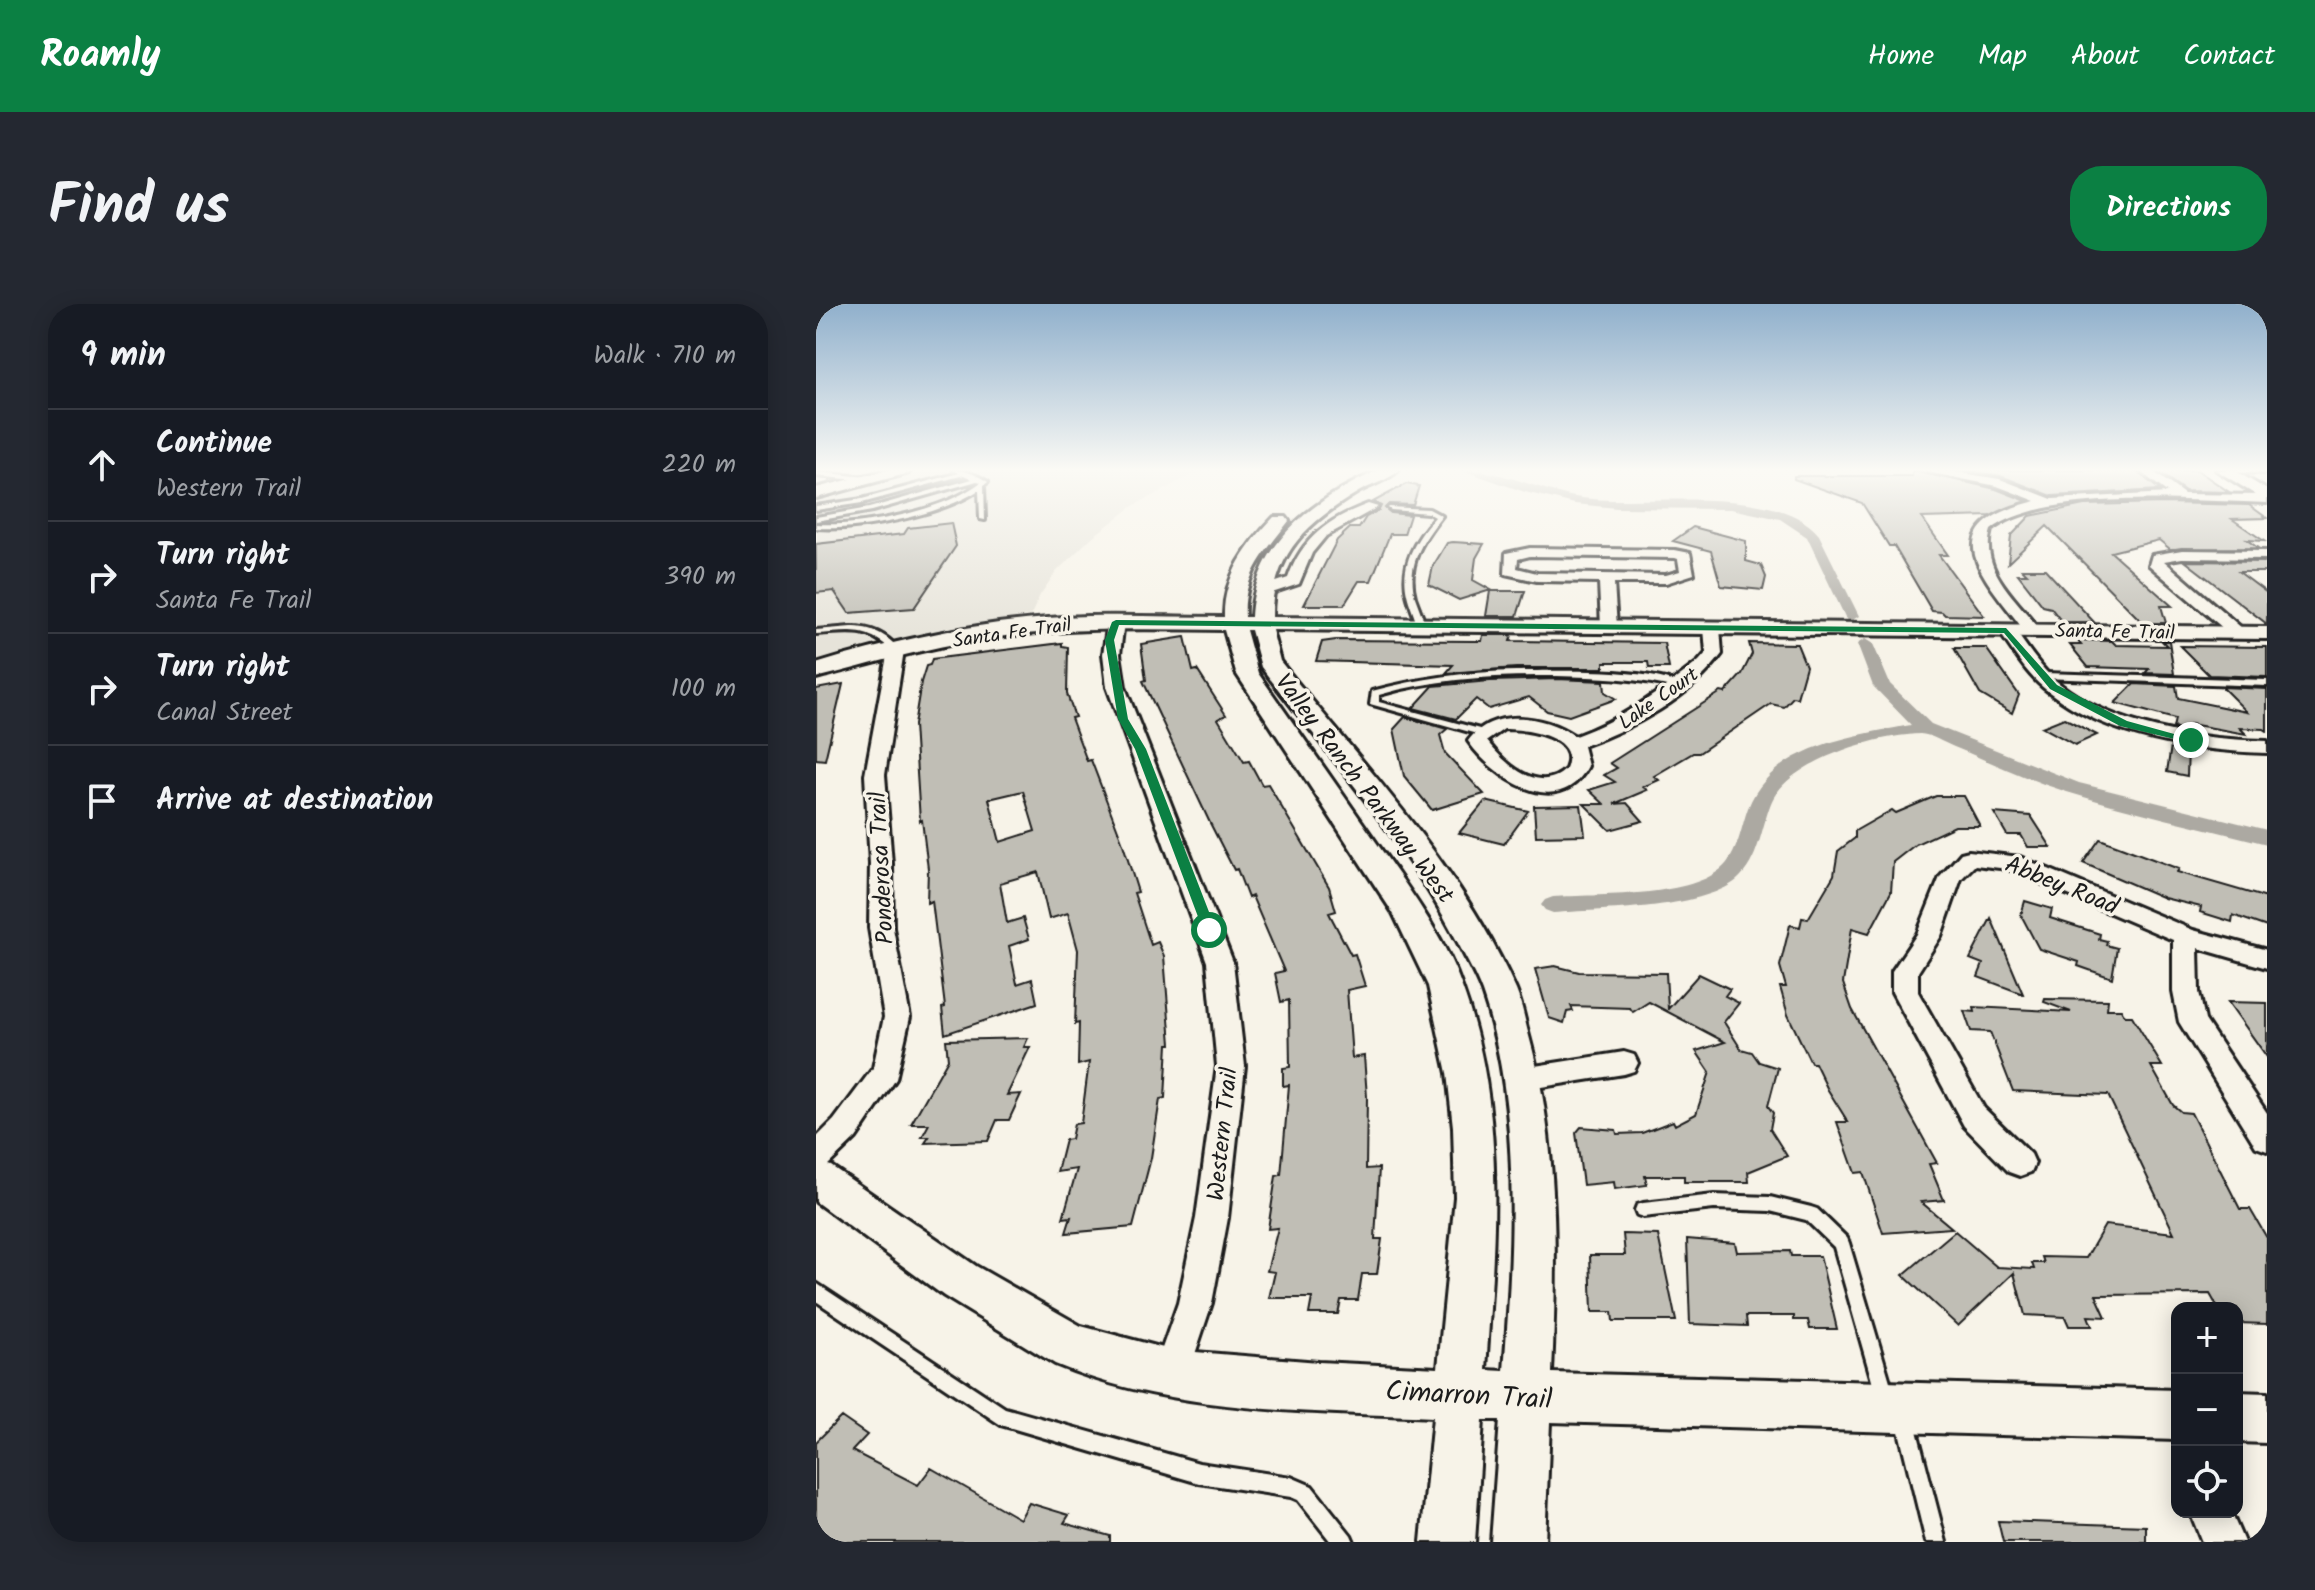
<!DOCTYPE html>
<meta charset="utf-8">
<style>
body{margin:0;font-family:Kalam,sans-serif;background:#242831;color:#f1f3f6}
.controls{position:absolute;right:24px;bottom:24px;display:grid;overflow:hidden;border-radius:16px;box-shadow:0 4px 20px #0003}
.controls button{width:72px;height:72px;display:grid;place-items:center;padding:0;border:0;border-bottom:2px solid #363941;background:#171b24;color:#f1f3f6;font:40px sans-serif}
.stop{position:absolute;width:24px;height:24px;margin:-18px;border:6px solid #0b8043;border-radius:50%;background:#fff}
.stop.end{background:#0b8043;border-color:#fff;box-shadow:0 2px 8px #0008}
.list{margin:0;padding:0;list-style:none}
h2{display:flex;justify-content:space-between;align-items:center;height:104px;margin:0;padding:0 32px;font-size:34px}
h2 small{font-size:26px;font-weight:400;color:#9ea1a6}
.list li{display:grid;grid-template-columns:52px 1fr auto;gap:24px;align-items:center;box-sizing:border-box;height:112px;padding:0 32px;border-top:2px solid #363941}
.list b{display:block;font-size:30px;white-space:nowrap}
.list p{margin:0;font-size:26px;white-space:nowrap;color:#9ea1a6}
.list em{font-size:26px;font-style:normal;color:#9ea1a6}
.icon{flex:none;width:44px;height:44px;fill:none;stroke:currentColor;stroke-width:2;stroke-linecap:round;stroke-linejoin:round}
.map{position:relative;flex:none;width:1451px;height:1238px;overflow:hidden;border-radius:32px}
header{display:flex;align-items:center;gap:48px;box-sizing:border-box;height:112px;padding:0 40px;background:#0b8043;color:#fff}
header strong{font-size:38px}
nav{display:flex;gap:44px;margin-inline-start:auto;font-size:28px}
.intro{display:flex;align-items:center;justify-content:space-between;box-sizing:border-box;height:192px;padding:0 48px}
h1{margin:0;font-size:56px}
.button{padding:20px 36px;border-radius:32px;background:#0b8043;color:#fff;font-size:28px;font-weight:700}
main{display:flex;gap:48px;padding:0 48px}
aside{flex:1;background:#171b24;border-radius:32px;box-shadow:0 4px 20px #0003}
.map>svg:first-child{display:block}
.built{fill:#e6e3d9}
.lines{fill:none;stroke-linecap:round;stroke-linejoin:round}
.canal{fill:#aca9a2;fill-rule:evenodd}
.building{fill:#c0beb5;stroke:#1c1c1c;stroke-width:2;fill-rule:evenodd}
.lane-casing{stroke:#1c1c1c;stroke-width:6}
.street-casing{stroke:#1c1c1c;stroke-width:6}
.secondary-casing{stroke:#1c1c1c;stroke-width:6}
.lane{fill:#f7f3e8;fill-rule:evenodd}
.street{fill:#f7f3e8;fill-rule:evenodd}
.secondary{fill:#f7f3e8;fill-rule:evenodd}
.route{fill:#0b8043}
.labels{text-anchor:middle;stroke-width:7;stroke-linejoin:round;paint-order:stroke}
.far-street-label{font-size:20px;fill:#1c1c1c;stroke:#f7f3e8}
.street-label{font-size:24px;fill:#1c1c1c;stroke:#f7f3e8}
.near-street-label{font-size:28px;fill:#1c1c1c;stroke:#f7f3e8}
</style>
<header>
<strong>Roamly</strong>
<nav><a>Home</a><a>Map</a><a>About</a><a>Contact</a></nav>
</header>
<div class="intro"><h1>Find us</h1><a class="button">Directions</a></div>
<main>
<aside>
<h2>9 min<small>Walk · 710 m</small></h2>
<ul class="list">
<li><svg class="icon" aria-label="ahead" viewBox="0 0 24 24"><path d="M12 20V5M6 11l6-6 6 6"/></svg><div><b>Continue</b><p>Western Trail</p></div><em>220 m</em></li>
<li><svg class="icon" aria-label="right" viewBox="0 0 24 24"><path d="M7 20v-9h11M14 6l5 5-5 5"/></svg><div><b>Turn right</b><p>Santa Fe Trail</p></div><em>390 m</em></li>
<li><svg class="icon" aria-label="right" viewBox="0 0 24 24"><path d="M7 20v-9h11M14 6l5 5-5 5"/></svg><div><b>Turn right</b><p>Canal Street</p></div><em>100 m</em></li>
<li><svg class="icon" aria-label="arrive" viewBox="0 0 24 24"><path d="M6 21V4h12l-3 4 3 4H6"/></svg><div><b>Arrive at destination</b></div></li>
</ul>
</aside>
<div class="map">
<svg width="1451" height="1238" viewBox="0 0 1451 1238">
<rect width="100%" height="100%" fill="#f7f3e8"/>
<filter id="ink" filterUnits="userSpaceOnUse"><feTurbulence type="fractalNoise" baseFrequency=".0125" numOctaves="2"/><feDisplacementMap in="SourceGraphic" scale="16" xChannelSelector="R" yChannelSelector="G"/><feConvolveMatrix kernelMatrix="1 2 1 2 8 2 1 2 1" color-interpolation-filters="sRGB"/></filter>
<g filter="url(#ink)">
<path class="built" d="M109 166H385L317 202 275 234 240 268 224 291 215 311 39 346 0 358V194Z"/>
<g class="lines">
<path class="canal" d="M646 166C684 165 722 186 759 193 823 204 960 177 1003 231L1043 312 1035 317 1030 315 991 233 964 215 915 205 801 204 759 200 709 188Z
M1049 335 1057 340 1074 380 1115 420 1263 479 1451 526V540C1384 523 1316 508 1251 488 1212 476 1175 458 1138 443 1128 439 1114 430 1104 430 1061 431 972 457 955 499 945 524 943 557 921 576 884 606 784 605 737 609L729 606 725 601 729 596 737 593C782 590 870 594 905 565 922 551 925 523 932 504 957 441 1037 432 1095 421L1057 382 1041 340Z"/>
</g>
<path class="building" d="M1096 166 1180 185 1211 197 1175 212 1106 214 1132 251H1123L1168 312 1129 311 1126 308 1116 307 1078 242H1073L1046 199 978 175V172H1096Z
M1146 166H1319L1344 186 1236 192 1185 172Z
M1340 166H1381L1413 188 1369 187Z
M590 180 603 182 597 201 573 200 569 204 575 209 594 211 588 230H574L555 277H543L528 301H488L521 236 534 224H543L550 213 563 206 565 202 557 198Z
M1348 199 1433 201 1451 214 1416 215 1448 237 1431 236 1442 244 1354 245 1343 236 1295 248 1356 302H1345L1350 319H1327L1231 222 1192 259 1195 232 1214 212 1268 201Z
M135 219 140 242 98 304 33 309 18 287 0 289V240L88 230 92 224Z
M877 223 930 237V257L945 261 950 273 947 286 905 282 895 247 857 237Z
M637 238 668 240 660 254 657 276 675 286 643 296 613 281 617 262 631 239Z
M1369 257 1451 258V268H1423L1451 289V320Z
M1206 265H1229L1278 318H1246L1235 304 1227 302 1202 270H1211Z
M674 287H709L701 312H670Z
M667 331H696L694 337 848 339 853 364H833L832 358H788V364H700L630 369 637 361 500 357 506 338 520 336 660 337H666Z
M369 333 377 367 381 366 410 411 402 415 428 458 433 457 446 481 452 480 513 583 520 607 513 609 535 651 539 650 549 682 531 686 536 754 548 752 551 793 550 865 563 864 559 935H566L561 970H546L542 996H525L522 1010H493L496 994H453L459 968 451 967 462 924 452 925 460 872 465 871 473 781 467 782V764L474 763 473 696 465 698 459 669 468 667 436 592 432 594 421 565 418 566 394 519 327 377 330 376 325 340Z
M1261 336 1296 337 1300 341 1351 342 1346 337H1353L1358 370 1329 369 1333 365 1272 363 1254 341H1265Z
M246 339V342L252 343 251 390 259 413 255 414 271 457 275 456 306 537 322 588 318 589 335 641 342 638 348 652 355 740H352L349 794 344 795 335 854 317 923 250 929 255 913 247 914 261 865 241 868 249 836 255 835 258 820 265 819 273 758 262 761 263 719 259 720 262 646 252 609 233 615 222 568 184 579 191 619 207 614 213 635 193 642 201 680 216 675 221 699 129 730 126 704 129 703 116 597 111 599 112 565 106 516 104 517 98 421 105 378 110 362 114 361 116 355ZM207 487 219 527 184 538 173 495Z
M933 339 981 340 990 362 981 394 977 393 968 403 955 400 883 449H877L838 472 843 476 827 483 831 486 798 500 811 499 827 517 794 526 768 500H788L773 486 799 478 788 471 801 464 794 459 905 388 909 389 926 370 936 350Z
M1364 342 1451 343V373L1393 371Z
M1138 344H1170L1203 391 1196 409 1164 390Z
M741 375 788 377 789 388 800 395 753 412 731 407 713 393 673 405 660 395 640 415 597 404 617 382 674 377Z
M27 380 9 456 0 455V385Z
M1318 380 1360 382 1362 394 1431 408 1406 383 1451 385V427L1448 425 1424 424 1430 430 1374 420V427L1357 424 1359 415 1299 399Z
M589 413 631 425 624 431 629 449 668 490 616 506 588 472 578 425Z
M1248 414 1281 431 1259 441 1226 423Z
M1355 442 1372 445 1371 472 1351 468Z
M1120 492H1148L1164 522H1139L1100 540 1077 558 1075 588 1053 629 1036 624 1027 679 1036 705 1121 859 1113 860 1128 896 1105 898 1136 924 1067 929 1047 868 1039 869 1021 818H1032L1012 786 999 759H995L972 711 964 683H970L964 662 974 621 984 623 986 614 992 615 1018 571 1022 547 1039 534V527L1076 506 1080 509Z
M669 497 712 507 688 540 643 529Z
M765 501 769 531 720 532 718 502Z
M1178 509 1215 512 1235 543H1212L1205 531H1191Z
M1284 535 1363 565 1361 568 1451 594V623L1417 611 1416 618 1384 608 1385 603 1348 594 1267 559Z
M1209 597 1236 605 1234 614 1284 630 1283 635 1291 637 1290 641 1301 644 1296 674 1262 662 1263 658 1223 645 1205 611Z
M1175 614 1207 690 1162 673 1167 660 1154 655Z
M739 662 763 668 850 669 852 705 883 670 914 685 909 692 923 699 908 718 925 745 936 748 943 758 962 764 952 802 957 809 954 825 971 852 932 868 933 878H868V872H829L831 881 799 885 798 878 767 881 760 829 765 823 800 826 801 830 826 829 857 817 859 821 880 810 894 768 880 747 909 738 833 698 817 708 814 704 755 702 757 707 751 708 748 719 733 714 719 665Z
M1229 695 1292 696 1291 705H1305L1309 712H1316L1346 762H1335L1357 801 1365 808 1375 809 1424 905H1434L1451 934V1020L1421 1019V1004H1402L1394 990 1280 991 1290 1013 1272 1012 1276 1022H1253L1249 1013 1209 1011 1198 969 1142 1022 1087 971 1139 927 1181 963 1218 965 1216 959H1228L1226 953 1270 954 1289 921 1358 929 1292 791 1197 787 1174 728 1155 727 1148 707 1159 708 1158 703 1255 708 1228 698Z
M1412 698 1451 699V753Z
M212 734 208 743H214L191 791 205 790 193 816H181L172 837 109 839 113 833H106L113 820H95L132 755 130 736Z
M807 930 842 931 860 1017H797L796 1008H776L774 951H809Z
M871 935 919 939 921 948 974 947 975 952H1004L1021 1025H994L992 1016H978V1012H930L931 1022 874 1020Z
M25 1113 51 1131 36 1147 102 1181 115 1164 204 1215 213 1199 253 1211 248 1219 294 1232V1238H0V1138Z
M1182 1217 1330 1222V1238H1187Z"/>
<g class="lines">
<defs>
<path id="lane" d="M138 166C151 166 163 172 172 178L168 181 169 216 164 215 163 186C126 211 44 227 0 224V220C46 223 128 207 165 178L161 177 56 207 0 217V213L53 204 156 175 148 171 46 199 0 206V202L46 195 143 169Z
M1405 166H1451V169L1408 168Z
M0 168 51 173 54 175 51 177 0 172Z
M573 203 613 205 626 212C607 236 590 260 599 293 602 301 605 309 608 317V323L601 321C598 310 593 300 591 290 584 259 600 235 619 213L612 209 575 206 572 204Z
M35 323C56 323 70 330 84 346L77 348C52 322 33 328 0 330V326Z
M700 367C741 367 834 363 867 382L863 385C823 374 782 373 741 372 680 372 622 374 563 391V398L671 427V431L668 432 554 400 556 387C604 374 650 368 700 367Z
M1228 369 1451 376V382L1225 374V370Z
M898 891 954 893 995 903 1001 905 1031 934 1033 939 1078 1091 1076 1098 1069 1100 1062 1098 1060 1091 1018 943 990 916 954 907 898 905 827 913 821 911 819 906 821 901 827 899Z
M0 979 189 1104 383 1159 475 1173 496 1182 535 1231 538 1238H515L482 1196 475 1193 383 1179 185 1121 0 997Z
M1089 1106 1096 1108 1098 1115 1130 1238H1110L1080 1115 1082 1108Z"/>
<path id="street" d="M1101 166H1127L1184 175 1236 195 1352 189 1322 166H1335L1368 190 1451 191V199C1383 197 1228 184 1175 226 1163 267 1203 297 1225 327L1217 332 1211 330C1169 274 1112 223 1220 197L1181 182Z
M552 200 562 203 510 232 496 249 483 280 453 290H443V284L472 274C486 234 512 215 552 200Z
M714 244 859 246 874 249 878 270 850 279H798L801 323 793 328 785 323 783 278 721 277 689 270 690 249ZM714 252 859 254 862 255 864 267 850 271 721 269 701 264 702 255Z
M1366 246 1451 247V255L1366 254 1348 257 1427 325V331H1415L1333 261 1336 251Z
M300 313 308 318 304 350 309 383 417 658 429 762 412 914 396 999 368 1083 355 1088 342 1083 337 1070 362 999 380 914 401 762 391 658 291 383 287 350 292 318Z
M896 319 904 324 906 350C874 394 818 424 767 442L772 462C742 519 676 472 652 437 677 403 727 411 759 432 808 414 842 389 883 357L890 349 888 324ZM688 425C710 425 764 432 750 465 723 492 688 459 671 437Z
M1190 321 1196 323C1211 342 1224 365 1244 380 1300 424 1382 435 1451 437V449C1379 447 1292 434 1233 388 1212 373 1197 347 1182 326Z
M80 341 88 346 69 471 76 560 77 624 94 713 80 775 40 834 11 862 0 866V834L18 816 57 764 68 713 53 624 54 560 49 471 72 346Z
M1153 547 1204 553 1377 626 1451 646V664L1382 644 1383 688 1389 716 1451 809V847L1440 843 1363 718 1357 688V636L1192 565 1159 561 1145 575 1125 632 1102 668V688L1168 804 1215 850 1219 859 1215 868 1204 872 1193 868 1148 822 1076 688V667L1101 630 1124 573 1145 549Z
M808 748 818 751 822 759 818 767 808 770 706 786 696 783 692 775 696 767 706 764Z
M1374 1208H1415L1428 1238H1386Z"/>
<path id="secondary" d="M71 166H96L93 169 0 194V184Z
M563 166H583C573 176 557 180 544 187 492 218 456 249 456 313L1451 323V335L456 326 464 357C547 461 646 563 700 686 706 700 709 717 713 732 743 840 741 958 736 1069L1361 1086V1136L734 1118 729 1238H675L684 1116H667L659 1238H605L617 1113C491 1107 357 1109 239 1060L128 992 0 898V857L15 862 160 962 265 1022 355 1046 503 1058 622 1064 639 893 637 823 631 769 612 682 577 609 420 369 408 326C328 325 248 323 168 335 111 343 56 360 0 374V360C88 333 181 314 272 312 318 311 363 313 408 313 407 273 431 241 458 213H470L473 217C450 247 426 272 429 313H435C439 237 499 195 563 166ZM430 326H435L445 363C513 452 591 539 642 639 650 655 660 671 666 688 706 804 697 947 688 1067L670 1066C678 937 692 809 646 683 628 631 591 583 560 538 521 482 481 425 442 369Z
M1400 166H1418L1451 186V198Z
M1421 1088 1451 1089V1139L1421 1138Z"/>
</defs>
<use href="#lane" class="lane-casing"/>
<use href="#street" class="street-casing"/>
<use href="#secondary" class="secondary-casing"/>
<use href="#lane" class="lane"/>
<use href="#street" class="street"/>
<use href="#secondary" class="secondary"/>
</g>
</g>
<linearGradient id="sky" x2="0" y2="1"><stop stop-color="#90b0cc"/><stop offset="0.49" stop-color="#fbfaf5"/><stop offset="1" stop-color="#fbfaf5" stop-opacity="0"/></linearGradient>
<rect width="1451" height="339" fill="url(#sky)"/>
<path class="route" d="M300 316 1190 324 1241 381 1311 417 1380 436 1375 439 1304 422 1234 385 1188 329 303 321 298 336 312 415 330 445 400 626 393 631 387 626 319 445 302 415 289 336 296 318Z"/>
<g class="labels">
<g class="far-street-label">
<text transform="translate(1299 327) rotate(1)" y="7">Santa Fe Trail</text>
<text transform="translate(196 328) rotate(-8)" y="7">Santa Fe Trail</text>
<text transform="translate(842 394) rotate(-35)" y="7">Lake Court</text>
</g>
<g class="street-label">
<text transform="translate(549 484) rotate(53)" y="8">Valley Ranch Parkway West</text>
<text transform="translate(65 564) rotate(-93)" y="8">Ponderosa Trail</text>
<text transform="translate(1246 581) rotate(22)" y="8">Abbey Road</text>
<text transform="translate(406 830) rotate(-84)" y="8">Western Trail</text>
</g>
<g class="near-street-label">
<text transform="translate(653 1090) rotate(3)" y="10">Cimarron Trail</text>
</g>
</g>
</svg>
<div class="controls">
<button>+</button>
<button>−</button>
<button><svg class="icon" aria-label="locate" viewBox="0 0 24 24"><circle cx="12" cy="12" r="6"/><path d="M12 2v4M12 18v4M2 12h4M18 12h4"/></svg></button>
</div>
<div class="stop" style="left:393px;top:626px"></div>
<div class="stop end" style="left:1375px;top:436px"></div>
</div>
</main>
